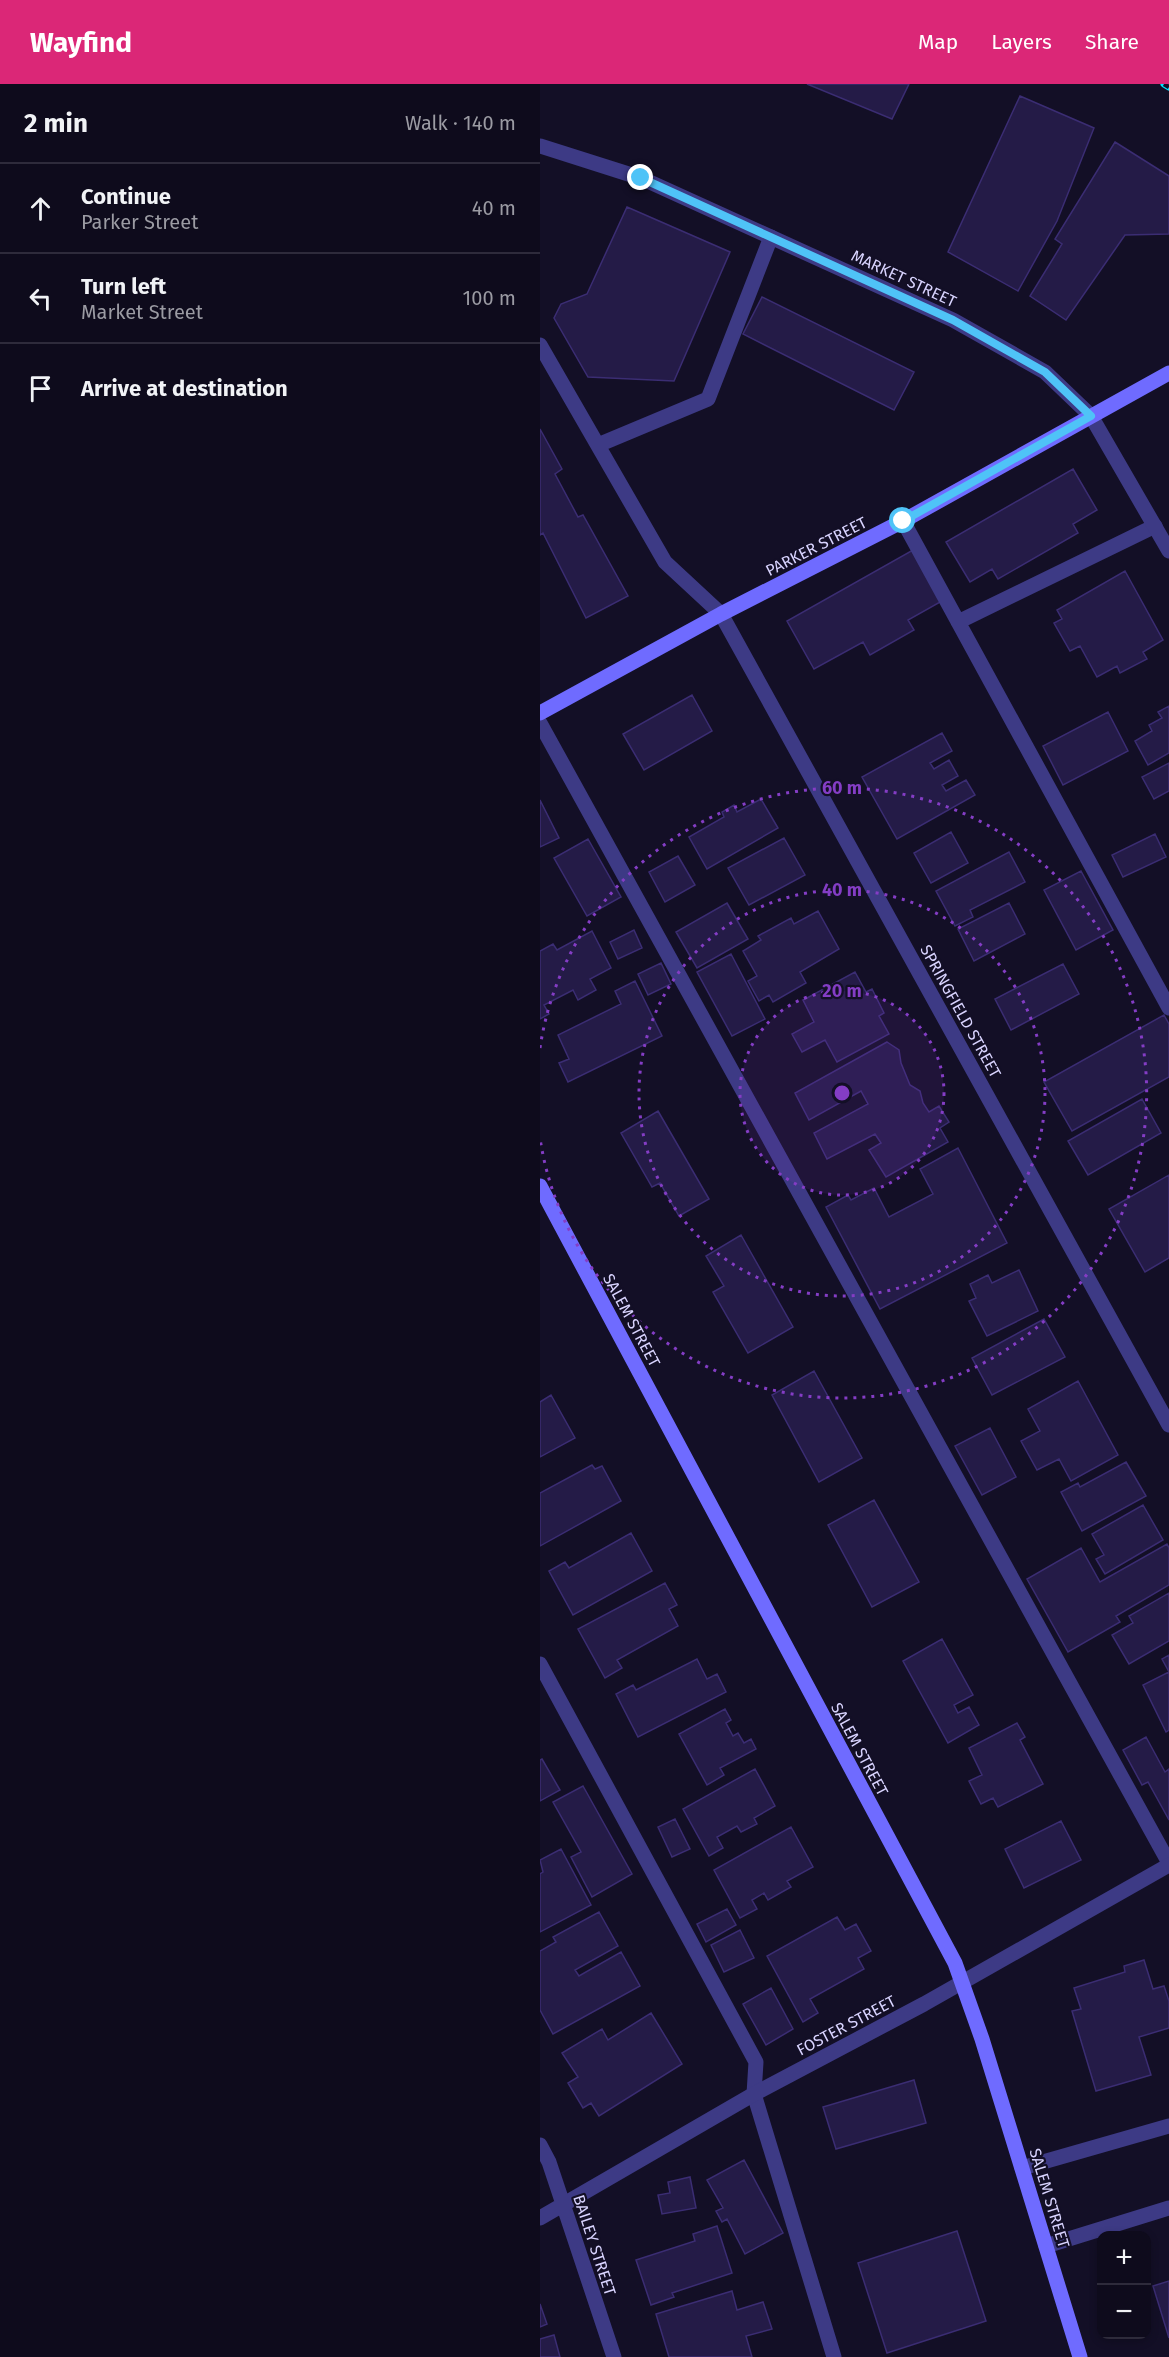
<!DOCTYPE html>
<meta charset="utf-8">
<style>
body{margin:0;font-family:"Fira Sans",sans-serif;background:#171425;color:#f1f3f6}
.controls{position:absolute;right:18px;bottom:18px;display:grid;overflow:hidden;border-radius:12px;box-shadow:0 3px 9px #0003}
.controls button{width:54px;height:54px;display:grid;place-items:center;padding:0;border:0;border-bottom:2px solid #2e2b3b;background:#0e0b1c;color:#f1f3f6;font:30px sans-serif}
.stop{position:absolute;width:18px;height:18px;margin:-14px;border:4px solid #4fc3f7;border-radius:50%;background:#fff}
.stop.end{background:#4fc3f7;border-color:#fff;box-shadow:0 2px 6px #0008}
.list{margin:0;padding:0;list-style:none}
h2{display:flex;justify-content:space-between;align-items:center;height:78px;margin:0;padding:0 24px;font-size:26px}
h2 small{font-size:20px;font-weight:400;color:#9b9ba3}
.list li{display:grid;grid-template-columns:39px 1fr auto;gap:18px;align-items:center;box-sizing:border-box;height:90px;padding:0 24px;border-top:2px solid #2e2b3b}
.list b{display:block;font-size:22px;white-space:nowrap}
.list p{margin:0;font-size:20px;white-space:nowrap;color:#9b9ba3}
.list em{font-size:20px;font-style:normal;color:#9b9ba3}
.icon{flex:none;width:33px;height:33px;fill:none;stroke:currentColor;stroke-width:2;stroke-linecap:round;stroke-linejoin:round}
.map{position:relative;flex:none;width:629px;height:2273px;overflow:hidden}
header{display:flex;align-items:center;gap:36px;box-sizing:border-box;height:84px;padding:0 30px;background:#db2777;color:#fff}
header strong{font-size:28px}
nav{display:flex;gap:33px;margin-inline-start:auto;font-size:21px}
main{display:flex}
aside{flex:1;background:#0e0b1c}
.map>svg:first-child{display:block}
.building{fill:#241b47;stroke:#3b2d73;stroke-width:1.5}
.lines{fill:none;stroke-linecap:round;stroke-linejoin:round}
.lane{stroke:#3d3a85;stroke-width:15}
.street{stroke:#3d3a85;stroke-width:15}
.secondary{stroke:#6f6bff;stroke-width:15}
.rail-casing{stroke:#00e5ff;stroke-width:7}
.rail{stroke:#130f26;stroke-width:4.5;stroke-dasharray:14;stroke-linecap:butt}
.route{stroke:#4fc3f7;stroke-width:8}
.ring{fill:none;stroke:#843dc5;stroke-width:3;stroke-dasharray:3 6}
.labels{text-anchor:middle;stroke-width:4.5;stroke-linejoin:round;paint-order:stroke}
.street-label{font-size:16px;fill:#d9d4ff;stroke:#130f26}
.centre{fill:#843dc5;stroke:#130f26;stroke-width:3}
.ring-label{font-size:18px;text-anchor:middle;font-weight:bold;fill:#843dc5;stroke:#130f26;stroke-width:4.5;stroke-linejoin:round;paint-order:stroke}
</style>
<header>
<strong>Wayfind</strong>
<nav><a>Map</a><a>Layers</a><a>Share</a></nav>
</header>
<main>
<aside>
<h2>2 min<small>Walk · 140 m</small></h2>
<ul class="list">
<li><svg class="icon" aria-label="ahead" viewBox="0 0 24 24"><path d="M12 20V5M6 11l6-6 6 6"/></svg><div><b>Continue</b><p>Parker Street</p></div><em>40 m</em></li>
<li><svg class="icon" aria-label="left" viewBox="0 0 24 24"><path d="M17 20v-9H6M10 6l-5 5 5 5"/></svg><div><b>Turn left</b><p>Market Street</p></div><em>100 m</em></li>
<li><svg class="icon" aria-label="arrive" viewBox="0 0 24 24"><path d="M6 21V4h12l-3 4 3 4H6"/></svg><div><b>Arrive at destination</b></div></li>
</ul>
</aside>
<div class="map">
<svg width="629" height="2273" viewBox="0 0 629 2273">
<rect width="100%" height="100%" fill="#130f26"/>
<path class="building" d="M267 0H369L352 35Z
M480 12 554 44 517 137 478 207 408 168Z
M575 58 629 92V150L585 151 526 236 490 212 522 160 515 155Z
M87 123 190 168 134 297 48 293 14 234 21 220 47 210Z
M222 213 374 288 354 326 203 250Z
M0 345 22 385 15 390 38 433 43 431 88 512 46 534 3 449 0 451Z
M533 385 557 426 533 440 538 449 458 495 452 485 430 498 406 458Z
M373 466 402 517 368 536 374 546 330 571 323 558 274 585 247 537Z
M585 487 623 556 603 568 607 575 580 589 577 582 557 593 540 562 530 567 514 539 522 535 517 526Z
M152 611 172 647 104 686 83 650Z
M629 622V669L608 681 595 657 612 647 609 641 622 634 618 628Z
M568 628 588 667 523 701 503 662Z
M402 649 412 667 390 679 394 685 409 676 418 692 402 701 406 707 426 696 435 711 357 755 322 693Z
M629 679V707L614 715 602 693Z
M221 715 238 744 167 785 149 753 184 733 182 728 194 721 197 728Z
M0 716 19 754 0 763Z
M411 748 428 779 391 799 374 769Z
M615 750 626 773 583 793 572 771Z
M244 754 265 791 209 821 188 784Z
M48 755 81 813 47 832 14 774Z
M469 768 485 798 430 826 433 833 415 842 396 807Z
M138 772 155 801 125 818 109 788Z
M541 787 573 846 536 866 504 806Z
M187 819 208 855 157 884 136 848Z
M469 819 485 850 434 877 418 845Z
M278 827 299 865 260 888 266 899 233 918 229 911 219 917 208 897 217 892 203 867 221 856 218 852 251 834 254 840Z
M94 846 102 864 78 875 70 858Z
M52 847 71 884 50 895 56 906 38 916 33 906 4 921 9 930 0 935V867L13 860 17 866Z
M191 870 225 935 192 952 157 888Z
M121 879 131 900 108 911 98 890Z
M523 880 539 910 471 946 455 915Z
M315 888 326 908 332 905 344 929 339 932 349 950 297 978 285 956 262 968 252 950 274 938 263 916Z
M95 897 122 952 28 998 19 979 29 975 18 951 81 920 75 907Z
M624 931 629 940V993L532 1047 504 998Z
M347 958 359 966 361 979 370 1001 380 1007 383 1019 389 1028 399 1022 409 1038 400 1044 408 1058 346 1093 329 1066 341 1059 335 1050 287 1075 274 1049 328 1020 321 1007 269 1036 255 1009Z
M602 1015 621 1049 548 1091 528 1057Z
M118 1027 169 1115 139 1132 120 1099 112 1103 81 1049Z
M418 1064 467 1159 340 1225 286 1123 308 1111 311 1116 334 1104 349 1133 393 1110 380 1085Z
M629 1091V1174L605 1188 569 1125Z
M201 1151 253 1243 208 1269 173 1208 184 1202 166 1172Z
M479 1186 498 1227 447 1252 429 1217 436 1214 430 1200 448 1191 452 1199Z
M504 1235 525 1273 452 1311 432 1274Z
M274 1287 322 1374 279 1398 232 1311Z
M538 1297 578 1371 531 1397 519 1375 497 1386 481 1357 500 1347 488 1325Z
M11 1311 35 1354 0 1373V1318Z
M450 1344 476 1393 442 1411 415 1362Z
M586 1378 606 1412 542 1447 521 1408 538 1399 540 1403Z
M52 1381 55 1385 62 1382 81 1417 0 1462V1409Z
M334 1416 379 1498 332 1523 288 1441Z
M603 1421 623 1456 565 1490 556 1475 564 1471 552 1450Z
M91 1449 112 1487 33 1531 9 1487 25 1478 29 1484Z
M627 1460 629 1464V1501L576 1532 580 1538 528 1568 487 1495 541 1464 560 1498Z
M125 1499 137 1521 129 1525 138 1542 77 1576 82 1584 65 1594 38 1545Z
M629 1509V1557L589 1580 572 1551 593 1539 589 1532Z
M402 1555 433 1611 414 1621 418 1629 429 1623 439 1641 408 1659 363 1577Z
M629 1571V1646L626 1648 603 1601 629 1588 622 1575Z
M157 1575 167 1595 177 1590 186 1608 98 1653 76 1610 93 1601 96 1606Z
M185 1625 191 1636 186 1639 193 1652 198 1649 204 1659 211 1655 216 1665 180 1684 184 1691 167 1701 139 1650Z
M477 1639 485 1653 480 1656 503 1700 458 1723 453 1714 441 1720 429 1697 442 1691 429 1664Z
M606 1653 625 1688 629 1685V1736L608 1698 602 1701 583 1666Z
M2 1675 20 1706 0 1717V1676Z
M215 1685 235 1722 214 1734 217 1740 201 1748 197 1742 177 1753 183 1764 169 1772 143 1725Z
M43 1702 92 1790 52 1813 31 1773 41 1768 13 1718Z
M135 1735 150 1765 132 1773 118 1743Z
M521 1737 541 1776 484 1804 465 1765Z
M251 1743 273 1783 247 1797 251 1803 228 1816 224 1809 212 1816 217 1825 200 1834 174 1786Z
M21 1765 51 1821 0 1848V1790L3 1788 0 1776Z
M187 1825 196 1841 166 1858 157 1840Z
M59 1828 78 1862 35 1886 39 1892 81 1868 100 1902 13 1950 0 1926V1867L16 1858 13 1853Z
M297 1833 305 1846 316 1840 331 1867 318 1874 324 1885 270 1915 278 1929 263 1938 227 1872Z
M200 1846 214 1874 184 1888 171 1861Z
M604 1876 613 1905 624 1902 629 1917V1944L599 1953 611 1991 556 2007 532 1927 541 1925 534 1904 585 1888 584 1882Z
M231 1904 253 1945 226 1961 203 1920Z
M111 1929 142 1980 59 2032 51 2019 43 2024 28 1999 38 1993 22 1969 62 1945 68 1956Z
M374 1996 386 2039 296 2065 283 2023Z
M204 2076 243 2149 205 2170 187 2135 182 2138 176 2127 183 2124 167 2096Z
M150 2093 156 2124 122 2130 118 2111 130 2109 128 2098Z
M177 2142 192 2189 132 2209 134 2213 111 2221 96 2176 155 2157 153 2150Z
M417 2147 446 2237 347 2269 318 2179Z
M629 2197V2254L613 2202Z
M192 2207 197 2226 223 2218 232 2245 206 2252 212 2273H129L116 2230Z
M0 2220 7 2240 0 2243Z
M14 2251 20 2273H0V2255Z"/>
<g class="lines">
<path class="lane" d="M0 261 125 478 181 530
M58 361 168 315 231 153
M363 437 629 924
M418 538 615 442
M0 639 629 1779
M0 1580 216 1978 214 2010 294 2273
M482 2084 629 2042
M506 2162 629 2124"/>
<path class="street" d="M0 62 101 94 413 236 505 288 551 332 629 467
M181 530 629 1341
M0 2061 9 2078 74 2273
M0 2134 214 2010 384 1920 629 1781"/>
<path class="secondary" d="M0 629 181 530 363 437 629 289
M0 1102 415 1879 442 1955 540 2273"/>
<defs>
<path id="rail" d="M624 0 629 3"/>
</defs>
<use href="#rail" class="rail-casing"/>
<use href="#rail" class="rail"/>
</g>
<g class="lines">
<path class="route" d="M101 94 413 236 505 288 551 332 363 437"/>
</g>
<circle cx="302" cy="1009" r="102" fill="#843dc5" fill-opacity=".12"/>
<g class="ring">
<circle cx="302" cy="1009" r="102"/>
<circle cx="302" cy="1009" r="203"/>
<path d="M0 964A305 305 0 1 1 0 1054"/>
</g>
<g class="labels">
<g class="street-label">
<text transform="translate(364 194) rotate(25)" y="6">MARKET STREET</text>
<text transform="translate(276 462) rotate(-27)" y="6">PARKER STREET</text>
<text transform="translate(421 927) rotate(61)" y="6">SPRINGFIELD STREET</text>
<text transform="translate(92 1236) rotate(62)" y="6">SALEM STREET</text>
<text transform="translate(320 1665) rotate(62)" y="6">SALEM STREET</text>
<text transform="translate(306 1941) rotate(-28)" y="6">FOSTER STREET</text>
<text transform="translate(510 2114) rotate(73)" y="6">SALEM STREET</text>
<text transform="translate(55 2161) rotate(72)" y="6">BAILEY STREET</text>
</g>
</g>
<circle cx="302" cy="1009" r="9" class="centre"/>
<g class="ring-label">
<text x="302" y="710">60 m</text>
<text x="302" y="812">40 m</text>
<text x="302" y="913">20 m</text>
</g>
</svg>
<div class="controls">
<button>+</button>
<button>−</button>
</div>
<div class="stop" style="left:363px;top:437px"></div>
<div class="stop end" style="left:101px;top:94px"></div>
</div>
</main>
